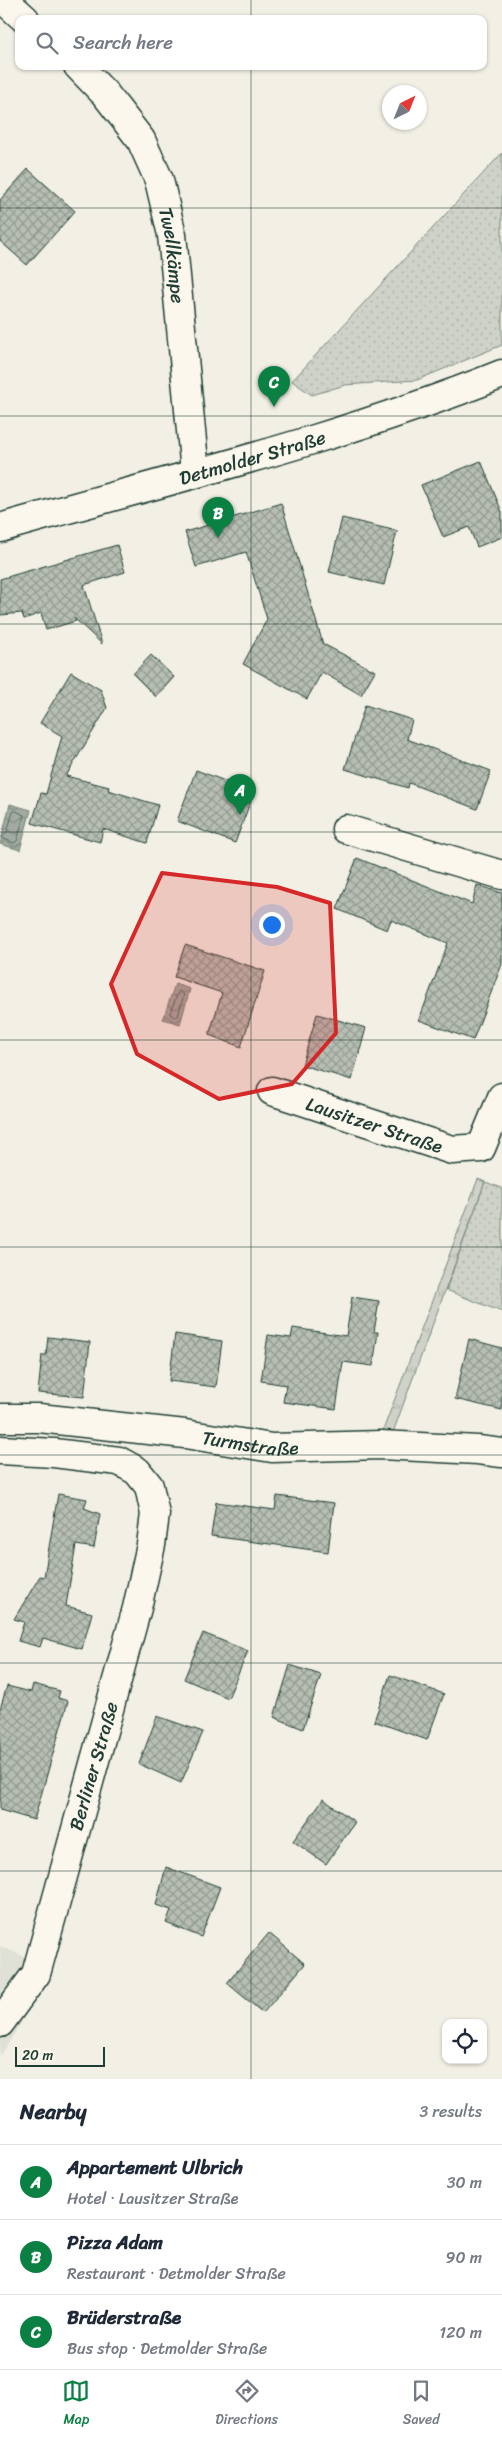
<!DOCTYPE html>
<meta charset="utf-8">
<style>
body{margin:0;font-family:Sriracha,sans-serif;background:#f6f6f7;color:#1f2937}
.controls{position:absolute;right:15px;bottom:15px;display:grid;overflow:hidden;border-radius:10px;box-shadow:0 1px 4px #0004}
.controls button{width:45px;height:45px;display:grid;place-items:center;padding:0;border:0;border-bottom:1px solid #e0e1e3;background:#fff;color:#1f2937;font:25px sans-serif}
.compass{position:absolute;left:382px;top:85px;width:45px;height:45px;border-radius:50%;background:#fff;box-shadow:0 1px 4px #0004;rotate:43deg}
.scale{position:absolute;left:15px;bottom:12px;width:90px;box-sizing:border-box;padding-left:5px;border:2px solid #1f3d34;border-top:0;font-size:14px;line-height:18px;white-space:nowrap;color:#1f3d34;-webkit-text-stroke:4px #fbf7ec;paint-order:stroke}
.you{position:absolute;left:271px;top:924px;width:18px;height:18px;margin:-12px;border:4px solid #fff;border-radius:50%;background:#1a73e8;box-shadow:0 0 0 8px #1a73e833}
.badge{display:grid;place-items:center;width:32px;height:32px;border-radius:50%;background:#0b8043;color:#fff;font-size:16px;font-weight:700}
.pin{position:absolute;translate:-50% -41px;filter:drop-shadow(0 1px 2px #0008)}
.pin::after{content:'';position:absolute;top:26px;width:18px;height:15px;background:inherit;clip-path:polygon(0 0,100% 0,50% 100%)}
.list{margin:0;padding:0;list-style:none}
h2{display:flex;justify-content:space-between;align-items:center;height:65px;margin:0;padding:0 20px;font-size:21px}
h2 small{font-size:16px;font-weight:400;color:#747a83}
.list li{display:grid;grid-template-columns:32px 1fr auto;gap:15px;align-items:center;box-sizing:border-box;height:75px;padding:0 20px;border-top:1px solid #e0e1e3}
.list b{display:block;font-size:19px;white-space:nowrap}
.list p{margin:0;font-size:16px;white-space:nowrap;color:#747a83}
.list em{font-size:16px;font-style:normal;color:#747a83}
.icon{flex:none;width:28px;height:28px;fill:none;stroke:currentColor;stroke-width:2;stroke-linecap:round;stroke-linejoin:round}
.map{position:relative;flex:none;width:502px;height:2079px;overflow:hidden}
.search{position:absolute;background:#fff;box-shadow:0 1px 4px #0004;left:15px;right:15px;top:15px;height:55px;display:flex;align-items:center;gap:12px;box-sizing:border-box;padding:0 18px;border-radius:10px;color:#747a83;font-size:19px}
.sheet{height:290px;background:#fff}
nav{display:flex;justify-content:space-around;align-items:center;box-sizing:border-box;height:70px;border-top:1px solid #e0e1e3;background:#fff;font-size:14px;color:#747a83}
nav a{display:grid;justify-items:center;gap:2px}
nav .on{color:#0b8043}
.map>svg:first-child{display:block}
.built{fill:#e0e1d6}
.grass{fill:url(#grass-tufts);stroke:#77887e}
.park{fill:url(#park-dots);stroke:#77887e}
.water{fill:url(#water-waves);stroke:#6e7f75}
.lines{fill:none;stroke-linecap:round;stroke-linejoin:round}
.shore{stroke:#536960;stroke-width:1}
.building{fill:url(#building-cross-hatch);stroke:#1f3d34}
.minor-casing{stroke:#1f3d34;stroke-width:31}
.secondary-casing{stroke:#1f3d34;stroke-width:31}
.minor{stroke:#fbf7ec;stroke-width:28}
.secondary{stroke:#fbf7ec;stroke-width:28}
.marked{fill:#d62828;fill-opacity:0.2;stroke:#d62828;stroke-width:4;stroke-linejoin:round}
.grid{fill:none;stroke:#1f3d34;stroke-width:1;stroke-opacity:0.55}
.labels{text-anchor:middle;stroke-width:4;stroke-linejoin:round;paint-order:stroke}
.street-label{font-size:19px;fill:#1f3d34;stroke:#fbf7ec}
</style>
<div class="map">
<svg width="502" height="2079" viewBox="0 0 502 2079">
<defs>
<pattern id="grass-tufts" width="24" height="20" patternUnits="userSpaceOnUse" patternTransform="scale(1.25)"><rect width="24" height="20" fill="#cfd2c8"/><path d="M3 7l-1-3M5 7V3M7 7l1-3M15 17l-1-3M17 17v-4M19 17l1-3" fill="none" stroke="#b1b5ac"/></pattern>
<pattern id="park-dots" width="8" height="8" patternUnits="userSpaceOnUse" patternTransform="scale(1.25)"><rect width="8" height="8" fill="#cfd2c8"/><path d="M2 2h.1M6 6h.1" fill="none" stroke="#b1b5ac" stroke-width="1.8" stroke-linecap="round"/></pattern>
<pattern id="water-waves" width="16" height="10" patternUnits="userSpaceOnUse" patternTransform="scale(1.25)"><rect width="16" height="10" fill="#a2aba1"/><path d="M0 5q4-4 8 0t8 0" fill="none" stroke="#838c84"/></pattern>
<pattern id="building-cross-hatch" width="8" height="8" patternUnits="userSpaceOnUse" patternTransform="scale(1.25)"><rect width="8" height="8" fill="#b7beb3"/><path d="M0 0l8 8M0 8l8-8" fill="none" stroke="#949c92"/></pattern>
</defs>
<rect width="100%" height="100%" fill="#f2f0e5"/>
<filter id="ink" filterUnits="userSpaceOnUse"><feTurbulence type="fractalNoise" baseFrequency=".02" numOctaves="2"/><feDisplacementMap in="SourceGraphic" scale="10" xChannelSelector="R" yChannelSelector="G"/><feConvolveMatrix kernelMatrix="1 2 1 2 8 2 1 2 1" color-interpolation-filters="sRGB"/></filter>
<g filter="url(#ink)">
<path class="built" d="M0 1946 54 1969 0 2057Z"/>
<path class="grass" d="M478 1179 485 1182 392 1435 382 1433Z"/>
<path class="park" d="M502 153V345L417 380 345 385 312 395 292 381Z
M485 1182 502 1188V1312L446 1290Z"/>
<path class="water" d="M10 804 31 810 20 850 0 844Z
M175 984 190 989 180 1024 163 1019Z"/>
<g class="lines">
<path class="shore" d="M16 811 24 815 17 841 14 843 2 838 7 832 13 812Z
M179 991 184 994 178 1016 175 1017 170 1014Z"/>
</g>
<path class="building" d="M28 169 75 211 27 265 0 241V200Z
M481 461 502 512V537L477 547 469 527 443 537 421 485Z
M281 503 323 644 375 671 361 695 322 672 307 699 243 664 267 619 246 552 196 567 185 532Z
M342 518 397 531 384 585 329 572Z
M117 545 125 572 84 585 102 644 74 618 76 621 46 630 41 613 24 619 22 613 0 615V579Z
M151 655 174 677 156 697 133 674Z
M71 672 101 690 107 708 66 776 109 787 108 790 158 805 147 843 103 829 100 842 32 823 41 793 46 794 62 736 40 723Z
M365 705 412 720 407 739 491 771 477 809 409 783 408 788 345 769Z
M196 770 254 792 235 843 177 821Z
M357 858 472 904 477 885 502 893V964L473 1040 419 1020 448 943 391 920 387 930 337 909Z
M185 945 265 971 241 1047 209 1035 222 993 174 977Z
M317 1014 366 1028 352 1080 302 1065Z
M352 1297 379 1301 374 1332H378L373 1366 343 1362 336 1409 283 1402 286 1385 261 1381 268 1335 291 1338 293 1328 346 1336Z
M175 1334 222 1341 216 1387 169 1381Z
M48 1337 90 1342 84 1397 38 1393 42 1355H46Z
M469 1339 502 1348V1410L455 1399Z
M58 1494 87 1499 84 1508 100 1514 94 1548 76 1545 66 1606 92 1613 82 1649 43 1638 40 1647 18 1641 24 1622 14 1619 40 1576 44 1577Z
M277 1496 334 1503 328 1552 211 1536 216 1502 275 1510Z
M203 1633 248 1651 228 1698 184 1679Z
M290 1665 321 1675 303 1729 274 1717Z
M390 1675 444 1694 427 1740 374 1721Z
M33 1684 60 1691 58 1698 68 1701 34 1820 0 1810V1709L7 1686 31 1692Z
M157 1716 203 1732 181 1783 139 1764Z
M323 1799 355 1822 326 1864 293 1841Z
M166 1867 220 1887 201 1937 166 1923 171 1910 156 1905Z
M269 1933 305 1964 263 2013 227 1983Z"/>
<g class="lines">
<defs>
<g id="minor">
<path d="M4 0 25 19"/>
<path id="s1" d="M78 66 106 95 141 140 159 180 172 235 195 472"/>
<path d="M346 829 502 875"/>
<path id="s2" d="M272 1091 452 1150 481 1148 502 1097"/>
<path id="s3" d="M0 1418H39L185 1434 272 1448 381 1445 478 1450 502 1453"/>
<path d="M0 1450 54 1453 119 1461 137 1471 149 1486 155 1514 151 1545 137 1608 36 1974 0 2023"/>
</g>
<g id="secondary">
<path id="s4" d="M0 528C168 480 340 439 502 374"/>
</g>
</defs>
<use href="#minor" class="minor-casing"/>
<use href="#secondary" class="secondary-casing"/>
<use href="#minor" class="minor"/>
<use href="#secondary" class="secondary"/>
</g>
</g>
<path class="marked" d="M162 873 277 887 330 903 336 1033 292 1084 219 1099 137 1054 111 984Z"/>
<path class="grid" d="M251 0V19M251 66V2079M0 208H502M0 416H502M0 624H502M0 832H502M0 1040H502M0 1247H502M0 1455H502M0 1663H502M0 1871H502"/>
<g class="labels">
<g class="street-label">
<text dy="7" stroke="none"><textPath href="#s1" startOffset="218">Twellkämpe</textPath></text>
<text dy="7" stroke="none"><textPath href="#s4" startOffset="262">Detmolder Straße</textPath></text>
<text dy="7" stroke="none"><textPath href="#s2" startOffset="108">Lausitzer Straße</textPath></text>
<text dy="7" stroke="none"><textPath href="#s3" startOffset="252">Turmstraße</textPath></text>
<text transform="translate(93 1766) rotate(-74)" y="7">Berliner Straße</text>
</g>
</g>
</svg>
<div class="controls">
<button><svg class="icon" aria-label="locate" viewBox="0 0 24 24"><circle cx="12" cy="12" r="6"/><path d="M12 2v4M12 18v4M2 12h4M18 12h4"/></svg></button>
</div>
<svg class="compass" viewBox="-18 -18 36 36"><path d="M0-13l5 13h-10z" fill="#e53935"/><path d="M0 13l5-13h-10z" fill="#747a83"/></svg>
<div class="scale">20 m</div>
<div class="you"></div>
<div class="pin badge" style="left:240px;top:815px">A</div>
<div class="pin badge" style="left:218px;top:538px">B</div>
<div class="pin badge" style="left:274px;top:407px">C</div>
<div class="search"><svg class="icon" aria-label="search" viewBox="0 0 24 24"><circle cx="10" cy="10" r="6"/><path d="M15 15l6 6"/></svg>Search here</div>
</div>
<section class="sheet">
<h2>Nearby<small>3 results</small></h2>
<ul class="list">
<li><span class="badge">A</span><div><b>Appartement Ulbrich</b><p>Hotel · Lausitzer Straße</p></div><em>30 m</em></li>
<li><span class="badge">B</span><div><b>Pizza Adam</b><p>Restaurant · Detmolder Straße</p></div><em>90 m</em></li>
<li><span class="badge">C</span><div><b>Brüderstraße</b><p>Bus stop · Detmolder Straße</p></div><em>120 m</em></li>
</ul>
</section>
<nav>
<a class="on"><svg class="icon" aria-label="map" viewBox="0 0 24 24"><path d="M3 6l6-2 6 2 6-2v14l-6 2-6-2-6 2zM9 4v14M15 6v14"/></svg>Map</a>
<a><svg class="icon" aria-label="directions" viewBox="0 0 24 24"><path d="M12 3l9 9-9 9-9-9zM9 14v-3h6M13 9l2 2-2 2"/></svg>Directions</a>
<a><svg class="icon" aria-label="saved" viewBox="0 0 24 24"><path d="M7 4h10v16l-5-4-5 4z"/></svg>Saved</a>
</nav>
